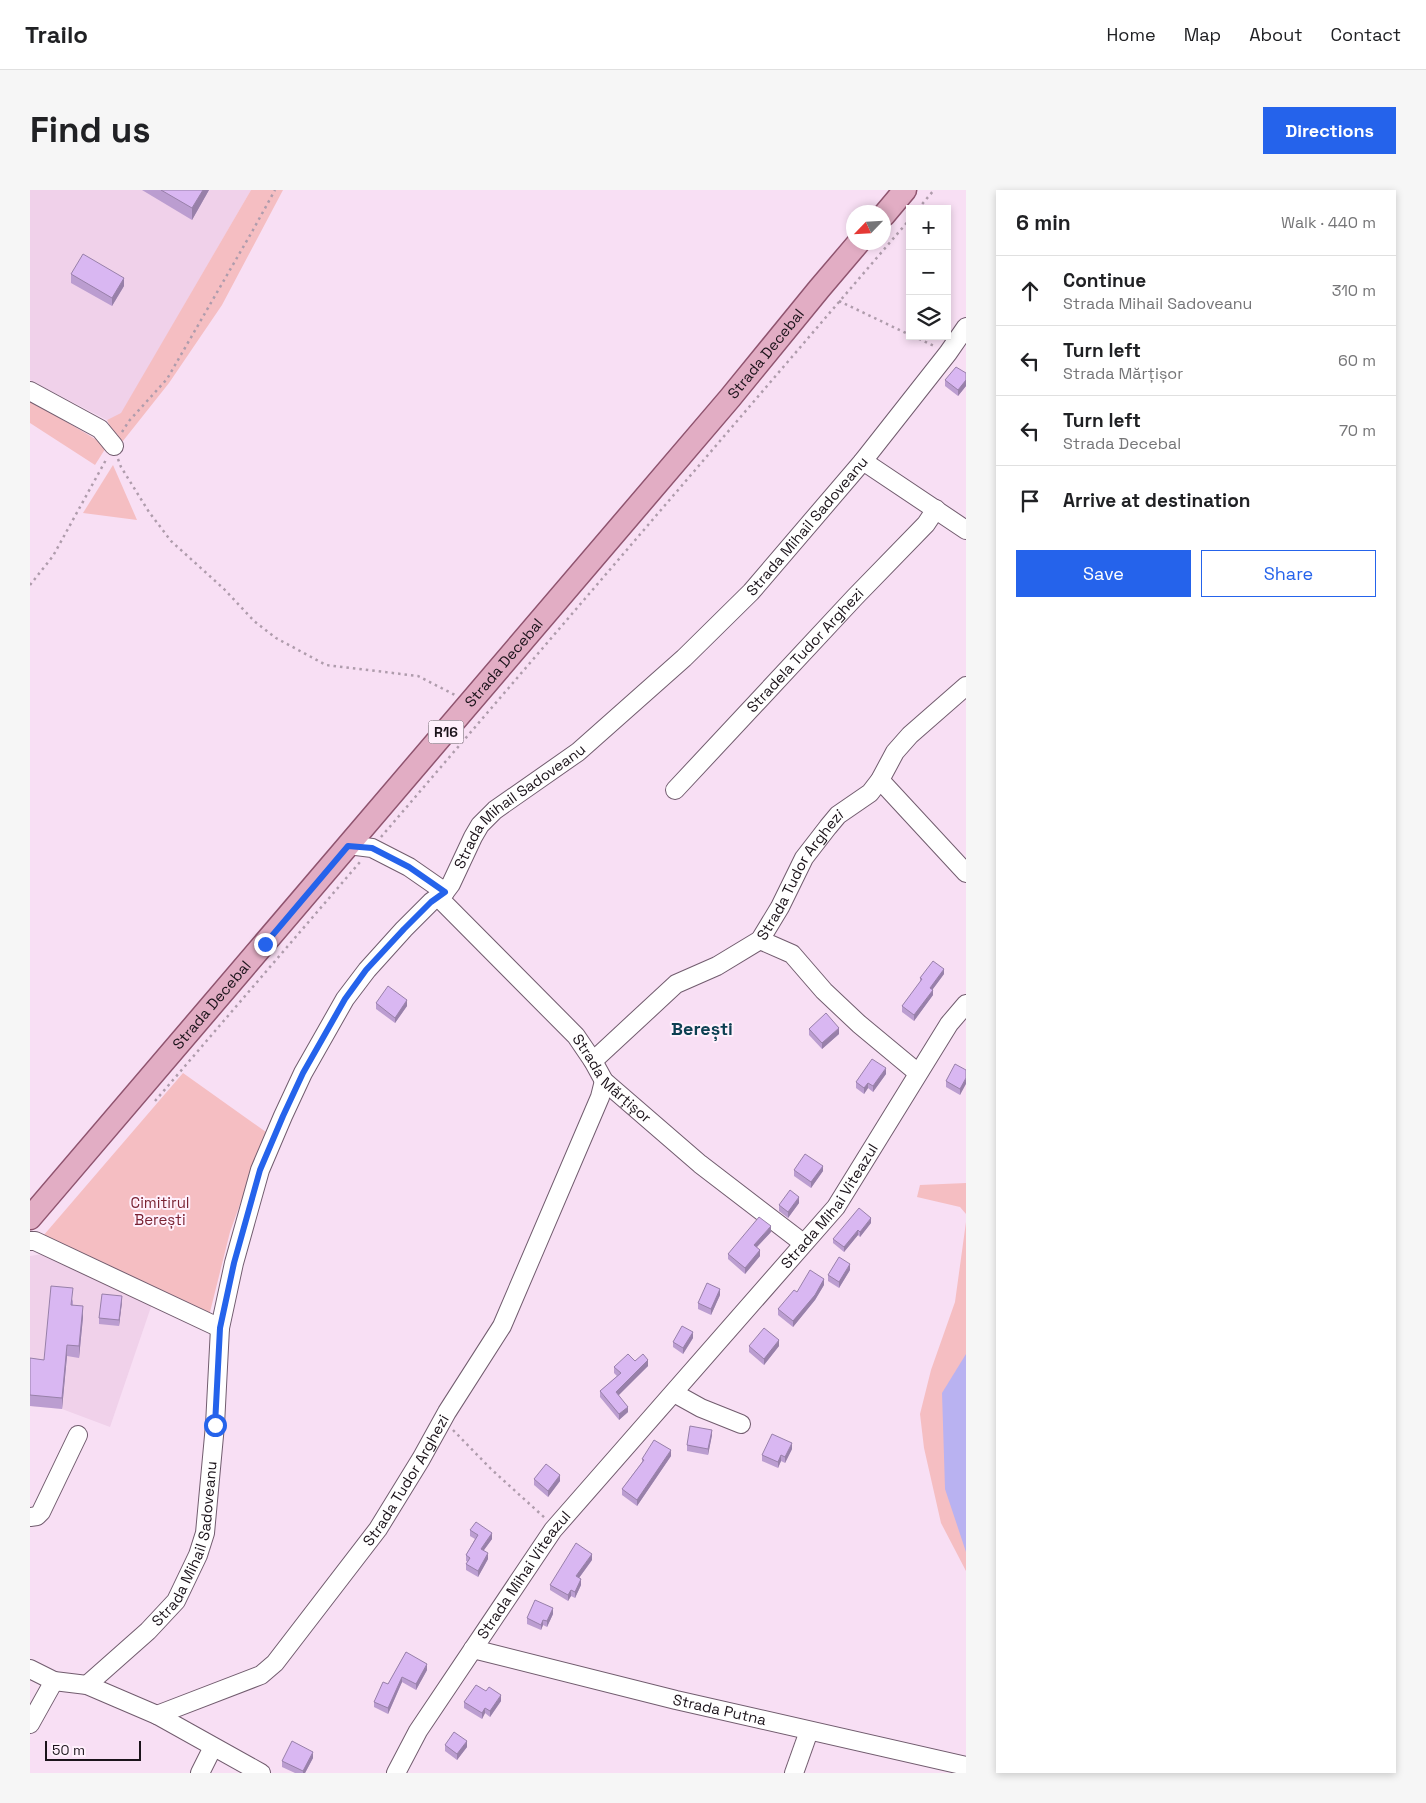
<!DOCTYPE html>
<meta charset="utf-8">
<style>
body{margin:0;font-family:"Space Grotesk",sans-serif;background:#f6f6f6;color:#202124}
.controls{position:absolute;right:15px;top:15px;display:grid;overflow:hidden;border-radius:0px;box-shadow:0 2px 8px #0003}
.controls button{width:45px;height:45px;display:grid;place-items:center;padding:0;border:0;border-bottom:1px solid #e0e0e0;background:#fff;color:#202124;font:25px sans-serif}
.compass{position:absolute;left:816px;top:15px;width:45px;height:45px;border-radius:50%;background:#fff;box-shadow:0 2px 8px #0003;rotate:245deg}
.scale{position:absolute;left:15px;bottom:12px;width:96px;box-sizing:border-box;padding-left:5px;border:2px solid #1b131a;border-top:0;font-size:14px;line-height:18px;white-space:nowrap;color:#1b131a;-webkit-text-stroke:4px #fff0fc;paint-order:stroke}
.stop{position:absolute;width:15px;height:15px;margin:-11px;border:4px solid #2563eb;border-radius:50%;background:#fff}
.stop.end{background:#2563eb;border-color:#fff;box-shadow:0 1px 5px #0008}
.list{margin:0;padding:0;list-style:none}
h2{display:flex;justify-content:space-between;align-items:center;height:65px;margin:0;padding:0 20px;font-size:21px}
h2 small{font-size:16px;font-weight:400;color:#757577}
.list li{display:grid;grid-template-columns:32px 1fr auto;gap:15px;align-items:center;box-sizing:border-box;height:70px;padding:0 20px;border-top:1px solid #e0e0e0}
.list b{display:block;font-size:19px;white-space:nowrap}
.list p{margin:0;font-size:16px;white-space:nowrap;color:#757577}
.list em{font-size:16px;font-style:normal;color:#757577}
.actions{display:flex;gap:10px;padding:15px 20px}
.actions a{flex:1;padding:11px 0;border:1px solid #2563eb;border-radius:0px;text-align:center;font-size:18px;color:#2563eb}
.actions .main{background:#2563eb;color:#fff}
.icon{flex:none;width:28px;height:28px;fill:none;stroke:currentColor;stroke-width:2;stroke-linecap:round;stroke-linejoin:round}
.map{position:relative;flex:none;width:936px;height:1583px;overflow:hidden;border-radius:0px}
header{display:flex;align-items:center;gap:30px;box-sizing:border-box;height:70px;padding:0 25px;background:#fff;border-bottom:1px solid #e0e0e0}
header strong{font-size:24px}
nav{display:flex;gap:28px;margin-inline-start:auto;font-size:18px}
.intro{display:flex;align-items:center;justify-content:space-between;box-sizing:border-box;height:120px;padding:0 30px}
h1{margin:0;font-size:35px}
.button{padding:12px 22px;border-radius:0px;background:#2563eb;color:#fff;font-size:18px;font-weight:700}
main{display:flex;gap:30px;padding:0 30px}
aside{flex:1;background:#fff;border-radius:0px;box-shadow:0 2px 8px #0003}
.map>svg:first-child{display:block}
.built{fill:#f0d1ea}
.green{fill:#f5bec2}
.water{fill:#b9b2f1}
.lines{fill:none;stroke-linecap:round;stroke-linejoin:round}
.minor-casing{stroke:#715c6e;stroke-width:20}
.major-casing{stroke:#8f546f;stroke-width:25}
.path{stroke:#af9cac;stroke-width:2.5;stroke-dasharray:2.5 4;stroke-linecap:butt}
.minor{stroke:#fff;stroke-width:18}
.major{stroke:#e2adc4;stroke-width:22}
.wall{fill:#bb9dd0}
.shaded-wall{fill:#9880a9}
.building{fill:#d9b7f2;stroke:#9880a9}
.route{stroke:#2563eb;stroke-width:6}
.labels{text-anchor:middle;stroke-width:4;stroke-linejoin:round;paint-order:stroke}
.shield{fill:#fff0fc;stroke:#5f555e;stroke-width:1}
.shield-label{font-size:14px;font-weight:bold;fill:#1b131a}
.street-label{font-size:15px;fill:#1b131a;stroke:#fff0fc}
.park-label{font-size:15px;fill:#7a2333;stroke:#fff0fc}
.quarter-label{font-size:18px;font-weight:bold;fill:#0c3f51;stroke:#fff0fc}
</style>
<header>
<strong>Trailo</strong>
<nav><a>Home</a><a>Map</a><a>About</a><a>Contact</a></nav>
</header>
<div class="intro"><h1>Find us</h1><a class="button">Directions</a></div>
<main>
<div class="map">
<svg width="936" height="1583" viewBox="0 0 936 1583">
<rect width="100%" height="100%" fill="#f8dff4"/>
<path class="built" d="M0 0H221L91 224 77 230 0 190Z
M19 1063 122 1114 80 1237 32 1219 0 1216V1066Z"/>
<path class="green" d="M221 0H253L192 115 139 193 89 256 77 230 91 223Z
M0 210 77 256 65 275 0 233Z
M83 275 107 330 53 323Z
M153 883 236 942 200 1042 179 1126 13 1046Z
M936 993V1024L930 1017 887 1007 890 995Z
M936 1032V1381L911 1333 894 1258 890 1224 901 1180 925 1112Z"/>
<path class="water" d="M936 1164V1362L915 1299 912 1203Z"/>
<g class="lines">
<defs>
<g id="minor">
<path d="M0 201 70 239 84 256"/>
<path d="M833 271 936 340"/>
<path d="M850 590 936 683"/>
<path id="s1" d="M645 600 825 407 896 334 906 319"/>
<path d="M318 655 342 658 379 677 415 702"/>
<path id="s2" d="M408 707 546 846 563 871 574 891 670 974 773 1053"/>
<path d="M730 750 762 764 794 801 829 834 888 883"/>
<path id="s3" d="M563 871 646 794 687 776 730 750 750 717 774 668 798 637 808 625 840 603 850 590 865 562 880 545 936 496"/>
<path d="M0 1051H5L190 1138"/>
<path d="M644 1203 671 1218 711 1234"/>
<path d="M0 1327 7 1326 11 1322 48 1245"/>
<path id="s4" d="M443 1459 646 1510 936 1576"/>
<path d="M0 1479 24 1491 57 1495 127 1525 231 1583"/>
<path id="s5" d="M57 1495 118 1441 146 1411 168 1365 175 1343 185 1235 190 1138 204 1073 230 980 253 926 273 883 315 809 337 780 374 739 401 712 415 702 421 694 443 647 450 635 465 620 548 562 654 468 721 402 833 271 918 163 936 137"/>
<path id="s6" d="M127 1525 231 1485 245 1473 348 1339 391 1269 417 1222 472 1136 570 907 574 891"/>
<path d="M0 1534 24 1491"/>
<path d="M170 1583 183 1557"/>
<path id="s7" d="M366 1583 388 1541 523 1340 806 1017 919 834 936 814"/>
<path d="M764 1583 779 1541"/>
</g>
<g id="major">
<path d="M854 25 875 0"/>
<path id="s8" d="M0 1028 700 208 789 99 829 52"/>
</g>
</defs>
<use href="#minor" class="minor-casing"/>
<use href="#major" class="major-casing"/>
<path class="path" d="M888 19 904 0
M809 111 880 145
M883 146 904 156
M92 242 99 231 137 189 223 40 245 0
M88 269 91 277 119 322 141 351 194 399 224 431 246 448 296 475 388 486 425 505
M0 395 23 366 77 268
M351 647 880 29
M125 911 330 672
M423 1240 461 1279 515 1328"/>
<use href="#minor" class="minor"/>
<use href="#major" class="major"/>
</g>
<path class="wall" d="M112 0H179L162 30Z
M41 84 94 96 82 116 41 93Z
M936 183V196L928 206 915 196V190Z
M914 784 902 800 903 805 884 831 872 822V816L890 792V788Z
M346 813 377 816 365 833 346 819Z
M779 839 809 844 792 859 779 845Z
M936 880 930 905 916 897V891Z
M856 884 843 902 838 898 834 904 826 898V892Z
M764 980 793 981 781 998 764 986Z
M769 1013 758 1028 749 1021V1015Z
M841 1033 830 1047 828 1045 814 1062 803 1053V1049Z
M741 1042 727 1057 730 1066 715 1084 698 1069V1064Z
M820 1080 809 1098 798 1091V1085Z
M794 1095 785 1110 763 1137 748 1125V1119L767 1102Z
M690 1105 681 1125 668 1119V1113Z
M43 1109V1115L53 1127 49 1168 37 1166 32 1219 0 1216V1168L14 1170Z
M92 1112 89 1136 69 1134V1128Z
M663 1148 653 1164 643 1157V1152Z
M719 1156H749L734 1175 719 1162Z
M605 1171 618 1176 588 1205 598 1222 589 1230 570 1207V1201L587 1186 584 1183V1177Z
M682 1245 678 1265 657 1261V1255Z
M762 1259 755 1273 751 1271 748 1278 732 1271V1265Z
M641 1266 607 1316 592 1305V1299L612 1272V1269Z
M504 1289 530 1291 518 1307 504 1295Z
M440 1340 462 1349 454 1360 458 1369 448 1387 436 1380V1374L438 1372 436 1371V1365L445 1349 440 1346Z
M562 1370 549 1388 551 1395 545 1408 541 1406 538 1411 520 1400V1395Z
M523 1424 517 1437 513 1435 511 1440 497 1434V1428Z
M376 1462 397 1480 386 1500 372 1492 358 1524 344 1517V1512L358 1494Z
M471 1511 460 1527 455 1523 452 1529 434 1518V1512Z
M415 1555 437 1557 427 1570 415 1561Z
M283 1568 275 1583H265L252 1577V1571Z"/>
<path class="shaded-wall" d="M173 0H179L162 30V18Z
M94 88V96L82 116V108Z
M936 190V196L928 206V200Z
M914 779V784L900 803V798Z
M903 800V805L884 831V825Z
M377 810V816L365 833V828Z
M809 838V844L792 859V853Z
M856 878V884L843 902V896Z
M936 888V894L930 905V899Z
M838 893V898L834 904V898Z
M793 976V981L781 998V992Z
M769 1007V1013L758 1028V1022Z
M841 1028V1033L830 1047V1042Z
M741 1036V1042L724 1060V1055Z
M828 1040V1045L814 1062V1057Z
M730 1060V1066L715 1084V1078Z
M820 1074V1080L809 1098V1092Z
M794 1089V1095L785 1110 763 1137V1131Z
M690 1099V1105L681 1125V1119Z
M92 1106V1112L89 1136V1130Z
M53 1116V1127L49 1168V1156Z
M663 1142V1148L653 1164V1158Z
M749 1150V1156L734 1175V1169Z
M37 1155V1166L32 1219V1208Z
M618 1170V1176L586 1208V1202Z
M598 1217V1222L589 1230V1224Z
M682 1240V1245L678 1265V1259Z
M762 1253V1259L755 1273V1267Z
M641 1260V1266L607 1316V1310Z
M751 1265V1271L748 1278V1272Z
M530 1285V1291L518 1307V1301Z
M462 1343V1349L451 1364V1359Z
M458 1363V1369L448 1387V1381Z
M562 1364V1370L546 1392V1386Z
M551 1389V1395L545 1408V1402Z
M541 1400V1406L538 1411V1405Z
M523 1418V1424L517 1437V1431Z
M513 1430V1435L511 1440V1435Z
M397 1474V1480L386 1500V1494Z
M372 1487V1492L358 1524V1518Z
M471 1505V1511L460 1527V1521Z
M455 1518V1523L452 1529V1523Z
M437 1551V1557L427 1570V1564Z
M283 1562V1568L275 1583H273V1581Z"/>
<path class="building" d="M131 0H173L162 18Z
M53 64 94 88 82 108 41 84Z
M926 177 936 183V190L928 200 915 190Z
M903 771 914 779 900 798 903 800 884 825 872 816 892 789 890 788Z
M358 796 377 810 365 828 346 813Z
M796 823 809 838 792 853 779 839Z
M842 869 856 878 843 896 838 893 834 898 826 892Z
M925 874 936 880V888L930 899 916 891Z
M775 964 793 976 781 992 764 980Z
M760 1000 769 1007 758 1022 749 1015Z
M829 1018 841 1028 830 1042 828 1040 814 1057 803 1049Z
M729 1027 741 1036 724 1055 730 1060 715 1078 698 1064Z
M809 1067 820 1074 809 1092 798 1085Z
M780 1080 794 1089 785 1105 763 1131 748 1119 764 1100 767 1102Z
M677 1093 690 1099 681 1119 668 1113Z
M21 1096 43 1098 41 1115 53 1116 49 1156 37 1155 32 1208 0 1205V1168L14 1170Z
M72 1104 92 1106 89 1130 69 1128Z
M652 1136 663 1142 653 1158 643 1152Z
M734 1138 749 1150 734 1169 719 1156Z
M598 1164 605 1171 613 1164 618 1170 586 1202 598 1217 589 1224 570 1201 591 1183 584 1177Z
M660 1236 682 1240 678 1259 657 1255Z
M742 1244 762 1253 755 1267 751 1265 748 1272 732 1265Z
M624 1250 641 1260 607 1310 592 1299 614 1270 612 1269Z
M516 1274 530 1285 518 1301 504 1289Z
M446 1332 462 1343 451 1359 458 1363 448 1381 436 1374 440 1368 436 1365 448 1345 440 1340Z
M546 1353 562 1364 546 1386 551 1389 545 1402 541 1400 538 1405 520 1395Z
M505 1410 523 1418 517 1431 513 1430 511 1435 497 1428Z
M376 1462 397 1474 386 1494 372 1487 358 1518 344 1512 353 1492 358 1494Z
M446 1495 456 1501 459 1497 471 1505 460 1521 455 1518 452 1523 434 1512Z
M424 1542 437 1551 427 1564 415 1555Z
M262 1551 283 1562 273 1581 252 1571Z"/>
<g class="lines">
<path class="route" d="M185 1235 190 1138 204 1073 230 980 253 926 273 883 315 809 336 780 374 739 401 712 415 702 379 677 342 658 318 656 235 754"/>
</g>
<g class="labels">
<rect class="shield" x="398.5" y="530.5" width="35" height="23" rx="4"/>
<g class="shield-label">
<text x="416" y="547">R16</text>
</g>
<g class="street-label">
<text dy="5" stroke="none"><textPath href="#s8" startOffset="1135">Strada Decebal</textPath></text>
<text dy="5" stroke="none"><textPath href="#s5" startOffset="1424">Strada Mihail Sadoveanu</textPath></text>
<text dy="5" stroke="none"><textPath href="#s1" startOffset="191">Stradela Tudor Arghezi</textPath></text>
<text dy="5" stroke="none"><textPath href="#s8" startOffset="730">Strada Decebal</textPath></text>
<text dy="5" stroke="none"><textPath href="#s5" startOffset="1020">Strada Mihail Sadoveanu</textPath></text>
<text dy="5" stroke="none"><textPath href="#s3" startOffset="285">Strada Tudor Arghezi</textPath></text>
<text dy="5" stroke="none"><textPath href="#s8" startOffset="280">Strada Decebal</textPath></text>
<text dy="5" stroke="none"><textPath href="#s2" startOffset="252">Strada Mărțișor</textPath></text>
<text dy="5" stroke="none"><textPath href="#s7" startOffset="716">Strada Mihai Viteazul</textPath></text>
<text dy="5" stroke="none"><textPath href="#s6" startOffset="355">Strada Tudor Arghezi</textPath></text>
<text dy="5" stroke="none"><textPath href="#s5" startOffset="180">Strada Mihail Sadoveanu</textPath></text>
<text dy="5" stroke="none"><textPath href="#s7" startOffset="236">Strada Mihai Viteazul</textPath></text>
<text dy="5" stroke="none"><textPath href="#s4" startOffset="254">Strada Putna</textPath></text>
</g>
<g class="park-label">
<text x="130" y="1018">Cimitirul<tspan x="130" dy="17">Berești</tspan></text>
</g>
<g class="quarter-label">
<text x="672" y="845">Berești</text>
</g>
</g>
</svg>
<div class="controls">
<button>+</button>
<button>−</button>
<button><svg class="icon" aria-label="layers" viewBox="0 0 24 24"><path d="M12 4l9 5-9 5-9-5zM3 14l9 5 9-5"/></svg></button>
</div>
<svg class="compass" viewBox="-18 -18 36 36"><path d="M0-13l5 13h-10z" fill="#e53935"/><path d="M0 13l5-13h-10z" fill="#757577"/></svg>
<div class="scale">50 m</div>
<div class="stop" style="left:185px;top:1235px"></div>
<div class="stop end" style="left:235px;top:754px"></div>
</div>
<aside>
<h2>6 min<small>Walk · 440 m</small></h2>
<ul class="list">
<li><svg class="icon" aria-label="ahead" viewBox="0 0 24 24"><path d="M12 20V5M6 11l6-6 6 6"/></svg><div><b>Continue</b><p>Strada Mihail Sadoveanu</p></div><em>310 m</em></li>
<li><svg class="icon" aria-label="left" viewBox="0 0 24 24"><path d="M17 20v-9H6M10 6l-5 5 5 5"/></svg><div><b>Turn left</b><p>Strada Mărțișor</p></div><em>60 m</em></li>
<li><svg class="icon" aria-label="left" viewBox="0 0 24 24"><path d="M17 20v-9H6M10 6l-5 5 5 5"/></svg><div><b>Turn left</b><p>Strada Decebal</p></div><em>70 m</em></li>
<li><svg class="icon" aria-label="arrive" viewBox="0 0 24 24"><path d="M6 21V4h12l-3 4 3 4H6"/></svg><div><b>Arrive at destination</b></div></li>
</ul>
<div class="actions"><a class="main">Save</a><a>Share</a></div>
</aside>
</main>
